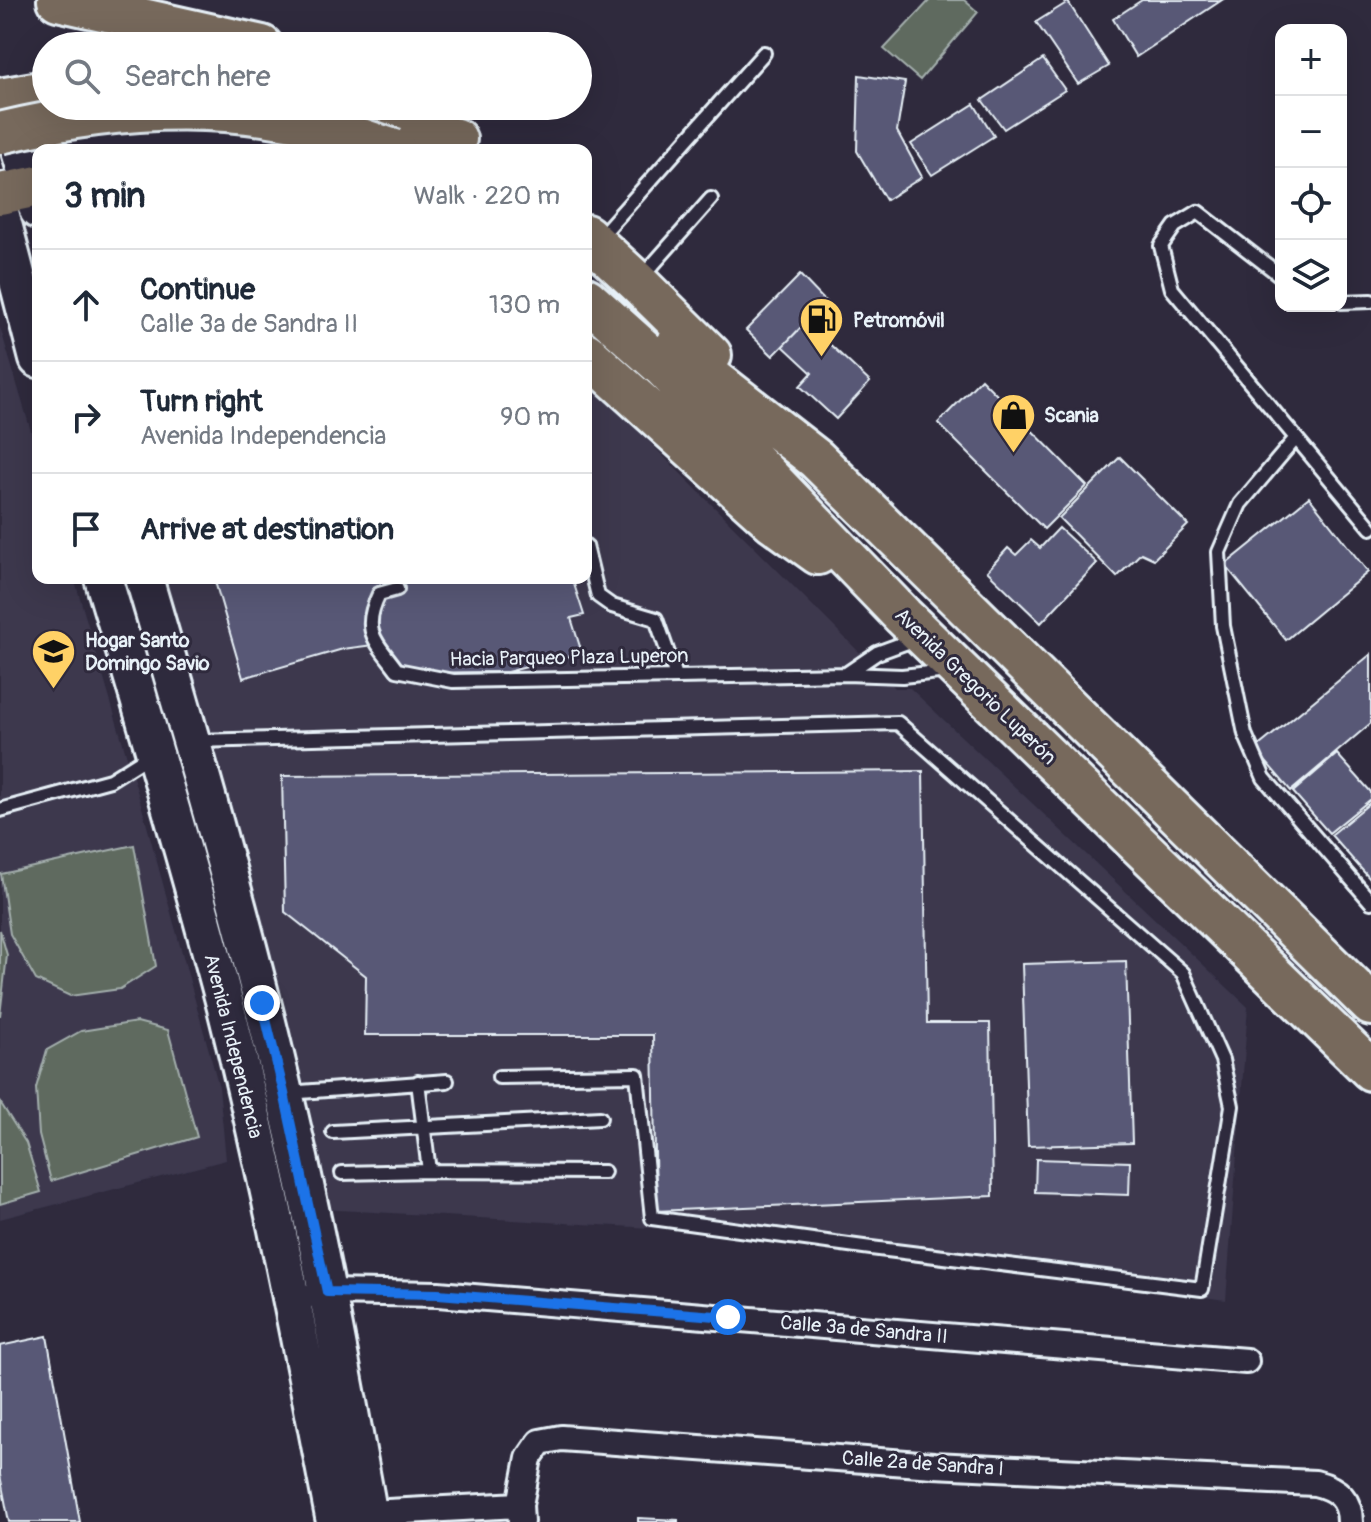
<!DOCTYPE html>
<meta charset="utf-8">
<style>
body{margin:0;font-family:Pangolin,sans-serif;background:#f6f6f7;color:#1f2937}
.controls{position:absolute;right:24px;top:24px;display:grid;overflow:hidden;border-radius:16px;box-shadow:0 8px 32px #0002}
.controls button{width:72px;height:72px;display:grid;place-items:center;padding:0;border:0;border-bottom:2px solid #e0e1e3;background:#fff;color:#1f2937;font:40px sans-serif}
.stop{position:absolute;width:24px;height:24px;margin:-18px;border:6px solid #1a73e8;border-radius:50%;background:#fff}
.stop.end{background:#1a73e8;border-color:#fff;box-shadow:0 2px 8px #0008}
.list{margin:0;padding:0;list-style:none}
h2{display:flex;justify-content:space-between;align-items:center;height:104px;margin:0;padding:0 32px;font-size:34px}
h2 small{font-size:26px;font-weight:400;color:#747a83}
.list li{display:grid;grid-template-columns:52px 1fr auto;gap:24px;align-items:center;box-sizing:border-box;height:112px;padding:0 32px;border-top:2px solid #e0e1e3}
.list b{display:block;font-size:30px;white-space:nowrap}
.list p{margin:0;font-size:26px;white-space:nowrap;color:#747a83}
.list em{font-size:26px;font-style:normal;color:#747a83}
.icon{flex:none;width:44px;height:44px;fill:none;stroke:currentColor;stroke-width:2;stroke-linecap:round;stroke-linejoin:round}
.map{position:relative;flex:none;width:1371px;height:1522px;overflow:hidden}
.search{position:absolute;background:#fff;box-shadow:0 8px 32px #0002;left:32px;top:32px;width:560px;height:88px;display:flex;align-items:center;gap:20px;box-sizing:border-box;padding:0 28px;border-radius:44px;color:#747a83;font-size:30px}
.panel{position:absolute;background:#fff;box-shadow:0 8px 32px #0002;left:32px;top:144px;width:560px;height:440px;border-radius:16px}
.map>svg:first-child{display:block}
.built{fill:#3c384e}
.pitch{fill:#5e6a5f;stroke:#a3aeac;stroke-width:2}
.building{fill:#595976;stroke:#e8f1f8;stroke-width:2}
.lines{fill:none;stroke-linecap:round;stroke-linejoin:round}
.service-casing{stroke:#e8f1f8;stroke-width:18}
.minor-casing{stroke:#e8f1f8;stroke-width:30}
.secondary-casing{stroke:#e8f1f8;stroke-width:42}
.primary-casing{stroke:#e8f1f8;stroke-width:46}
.service{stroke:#2f2a3d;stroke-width:12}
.minor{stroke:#2f2a3d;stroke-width:24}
.secondary{stroke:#2f2a3d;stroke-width:36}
.primary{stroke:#77695c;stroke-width:40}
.primary-bridge-casing{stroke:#e8f1f8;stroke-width:46;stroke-linecap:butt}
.primary-bridge{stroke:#77695c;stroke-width:40}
.route{stroke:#1a73e8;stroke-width:10}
.labels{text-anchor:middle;stroke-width:6;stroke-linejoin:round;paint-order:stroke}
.poi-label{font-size:20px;font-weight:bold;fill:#e8f1f8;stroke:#2f2a3d;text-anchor:start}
.street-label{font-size:20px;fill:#e8f1f8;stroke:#2f2a3d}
</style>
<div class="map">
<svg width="1371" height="1522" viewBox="0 0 1371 1522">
<rect width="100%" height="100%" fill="#2f2a3d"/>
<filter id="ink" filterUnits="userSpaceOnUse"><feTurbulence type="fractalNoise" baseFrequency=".0125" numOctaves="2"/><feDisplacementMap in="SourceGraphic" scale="16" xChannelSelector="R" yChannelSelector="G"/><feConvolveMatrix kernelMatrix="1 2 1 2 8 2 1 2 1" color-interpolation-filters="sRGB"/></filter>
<g filter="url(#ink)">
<path class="built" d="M0 327 38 455V578H74L141 804 219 1087 226 1160 0 1219Z
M586 379 895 688H910L1248 1007 1226 1300 704 1231 321 1209 161 578H586Z"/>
<path class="pitch" d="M930 0H964L978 12 920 80 884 49Z
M134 845 156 966 120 989 70 996 36 980 10 934 1 874Z
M0 930 7 955 0 1016Z
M137 1022 168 1030 197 1137 51 1181 39 1135 36 1088 47 1050 81 1031Z
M0 1102 26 1143 41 1192 0 1204Z"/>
<path class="building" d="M1142 0H1222L1136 57 1113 19Z
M1068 2 1109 66 1078 84 1036 22Z
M1043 59 1065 90 1004 129 982 100Z
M859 75 905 82 897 131 922 177 886 200 857 151Z
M974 104 994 136 932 175 911 144Z
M800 275 826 302 773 356 746 330Z
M806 322 870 382 836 419 800 386 812 373 783 346Z
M981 379 1087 486 1044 529 938 423Z
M1120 457 1188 525 1154 559 1141 553 1117 577 1059 518Z
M1309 497 1368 572 1286 640 1225 565Z
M1059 528 1097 563 1041 623 987 571 1008 548 1016 555 1031 540 1040 548Z
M214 578H572L584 615 571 618 582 653 507 672 395 673 373 645 343 649 243 678Z
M1371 654V723L1291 791 1255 749Z
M1337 754 1371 792V799L1329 833 1293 792Z
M923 771 927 1023H990L993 1196 656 1211 653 1035H365L366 976 285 912 282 776Z
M1371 802V880L1331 835Z
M1126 961 1132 1143 1028 1146 1022 964Z
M1036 1159 1130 1162 1129 1195 1035 1192Z
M47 1336 80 1522H9L0 1475V1346Z
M638 1518 678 1520V1522H638Z"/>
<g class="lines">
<defs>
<path id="service" d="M599 238 764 53
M1281 276 1198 212 1175 226 1161 246 1172 289 1371 528
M641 278 711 199
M1341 302 1371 301
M1296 438 1240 504 1219 552 1223 626 1245 734 1264 778 1371 902
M586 546 598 596 612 606 656 619 676 676
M397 589 379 594C361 631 375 640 397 670L453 681 846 674 902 676 948 671
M846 674 877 653 918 638
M193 741 898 723 1183 973 1222 1060 1232 1106 1202 1289 871 1248 652 1218 637 1075 499 1077
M0 810 110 780 153 753
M418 1082 429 1171
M287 1093 447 1081
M333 1132 600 1118
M342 1173 429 1171 604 1172"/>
<path id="minor" d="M314 1295 327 1292 438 1294 1246 1361
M355 1516 369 1513 520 1505
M521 1522 520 1505 529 1458 540 1442 561 1438 934 1465 1315 1483C1336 1488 1350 1498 1350 1522"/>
<path id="secondary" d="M6 105 38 210
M0 212 38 359
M103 578C146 721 188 864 226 1008 269 1178 302 1350 335 1522
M144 578C194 749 244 920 284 1093 318 1235 344 1379 370 1522"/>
<path id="primary" d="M58 0 262 46
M0 99 46 91
M336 106 456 139
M0 194 38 186
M586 235 637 282 711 355
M586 298 663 367 903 616 1371 1070
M676 346 717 382 816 459 1371 1005
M586 353 772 521 818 554"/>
</defs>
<use href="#service" class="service-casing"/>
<use href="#minor" class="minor-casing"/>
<use href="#secondary" class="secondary-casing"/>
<use href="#primary" class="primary-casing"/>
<use href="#service" class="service"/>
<use href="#minor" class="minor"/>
<use href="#secondary" class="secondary"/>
<use href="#primary" class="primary"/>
<defs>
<path id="primary-bridge" d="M0 133C94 110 193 101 288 119 324 125 360 139 395 150"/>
</defs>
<use href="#primary-bridge" class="primary-bridge-casing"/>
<use href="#primary-bridge" class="primary-bridge"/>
</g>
</g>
<g class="lines" filter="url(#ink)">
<path class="route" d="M262 1003 284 1093 327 1292 438 1294 728 1317"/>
</g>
<defs>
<symbol id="fuel-pin" viewBox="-11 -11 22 30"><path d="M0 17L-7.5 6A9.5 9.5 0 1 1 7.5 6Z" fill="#ffd166" stroke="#2f2a3d"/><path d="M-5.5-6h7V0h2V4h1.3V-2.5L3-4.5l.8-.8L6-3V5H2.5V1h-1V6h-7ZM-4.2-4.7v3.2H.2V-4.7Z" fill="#111"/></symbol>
<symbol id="shop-pin" viewBox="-11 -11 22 30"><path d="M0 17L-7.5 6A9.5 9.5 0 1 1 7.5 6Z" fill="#ffd166" stroke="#2f2a3d"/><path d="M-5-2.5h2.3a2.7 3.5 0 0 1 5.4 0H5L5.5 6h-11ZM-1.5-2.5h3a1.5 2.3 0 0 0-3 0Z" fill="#111"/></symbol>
<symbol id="school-pin" viewBox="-11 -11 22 30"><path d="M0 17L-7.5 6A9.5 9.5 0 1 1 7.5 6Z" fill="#ffd166" stroke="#2f2a3d"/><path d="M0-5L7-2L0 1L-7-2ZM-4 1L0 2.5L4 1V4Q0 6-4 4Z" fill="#111"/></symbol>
</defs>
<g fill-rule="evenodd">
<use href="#fuel-pin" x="796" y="294" width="51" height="69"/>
<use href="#shop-pin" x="988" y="390" width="51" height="69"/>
<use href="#school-pin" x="28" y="626" width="51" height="69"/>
</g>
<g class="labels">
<g class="poi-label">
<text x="853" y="327">Petromóvil</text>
<text x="1044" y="422">Scania</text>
<text x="85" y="647">Hogar Santo<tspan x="85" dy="23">Domingo Savio</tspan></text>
</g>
<g class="street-label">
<text transform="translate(569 657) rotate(-1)" y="7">Hacia Parqueo Plaza Luperon</text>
<text transform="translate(976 686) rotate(44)" y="7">Avenida Gregorio Luperón</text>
<text transform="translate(234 1046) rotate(76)" y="7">Avenida Independencia</text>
<text transform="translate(864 1329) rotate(5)" y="7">Calle 3a de Sandra II</text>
<text transform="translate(923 1463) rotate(4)" y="7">Calle 2a de Sandra I</text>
</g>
</g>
</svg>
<div class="controls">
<button>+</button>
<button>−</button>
<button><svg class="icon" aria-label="locate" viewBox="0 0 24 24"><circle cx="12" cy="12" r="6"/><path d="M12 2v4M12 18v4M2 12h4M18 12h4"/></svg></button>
<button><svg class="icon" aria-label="layers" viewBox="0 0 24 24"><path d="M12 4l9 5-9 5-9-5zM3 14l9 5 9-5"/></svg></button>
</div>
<div class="stop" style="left:728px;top:1317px"></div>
<div class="stop end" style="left:262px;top:1003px"></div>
<div class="search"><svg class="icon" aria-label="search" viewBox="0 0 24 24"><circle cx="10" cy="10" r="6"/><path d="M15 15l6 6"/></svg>Search here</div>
<section class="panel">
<h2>3 min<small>Walk · 220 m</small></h2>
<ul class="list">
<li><svg class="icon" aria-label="ahead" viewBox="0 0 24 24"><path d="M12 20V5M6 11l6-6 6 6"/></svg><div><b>Continue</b><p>Calle 3a de Sandra II</p></div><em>130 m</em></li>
<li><svg class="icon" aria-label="right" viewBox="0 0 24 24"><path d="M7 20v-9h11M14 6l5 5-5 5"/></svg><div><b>Turn right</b><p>Avenida Independencia</p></div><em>90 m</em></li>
<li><svg class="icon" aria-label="arrive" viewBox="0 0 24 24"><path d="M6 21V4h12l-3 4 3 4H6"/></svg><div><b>Arrive at destination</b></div></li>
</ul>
</section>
</div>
